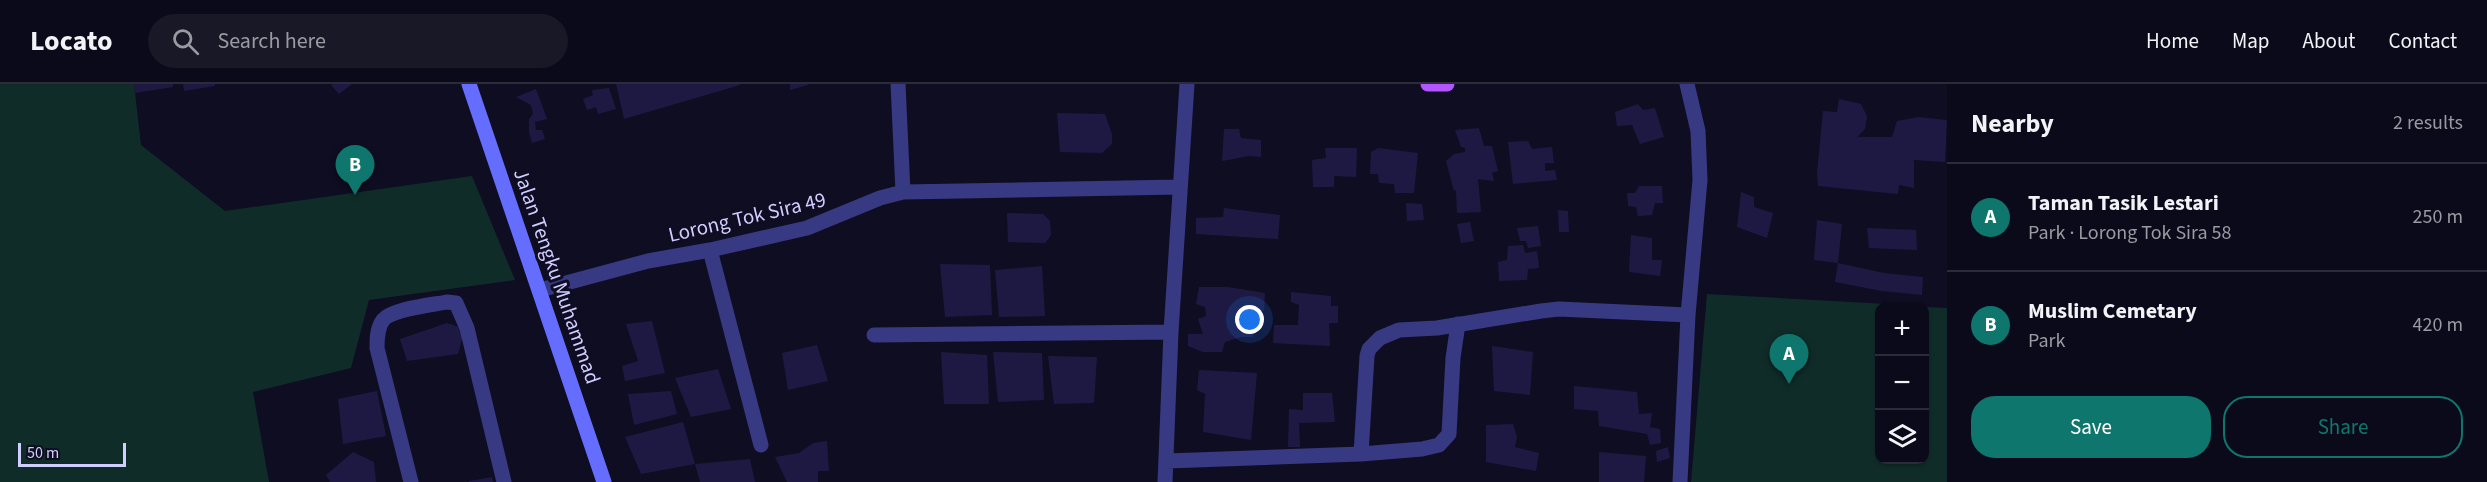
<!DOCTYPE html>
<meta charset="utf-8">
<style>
body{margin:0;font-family:"Source Sans 3",sans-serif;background:#191827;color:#f1f3f6}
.controls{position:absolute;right:18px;bottom:18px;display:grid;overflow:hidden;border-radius:12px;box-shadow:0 2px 4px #0004}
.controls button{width:54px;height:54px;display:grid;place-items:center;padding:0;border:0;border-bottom:2px solid #2b2b39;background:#0b0a1a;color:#f1f3f6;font:30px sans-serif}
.scale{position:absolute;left:18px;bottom:15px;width:108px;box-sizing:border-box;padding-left:6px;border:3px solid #d0ceff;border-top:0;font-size:16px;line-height:21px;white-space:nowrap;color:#d0ceff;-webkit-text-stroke:4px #0f0d22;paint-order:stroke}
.you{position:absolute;left:1250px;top:236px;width:21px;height:21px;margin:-15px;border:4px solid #fff;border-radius:50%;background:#1a73e8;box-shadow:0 0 0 9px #1a73e833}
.badge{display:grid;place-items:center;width:39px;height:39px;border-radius:50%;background:#0f766e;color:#fff;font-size:20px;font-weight:700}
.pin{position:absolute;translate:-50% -50px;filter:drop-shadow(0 2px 3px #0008)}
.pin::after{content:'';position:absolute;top:32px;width:21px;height:18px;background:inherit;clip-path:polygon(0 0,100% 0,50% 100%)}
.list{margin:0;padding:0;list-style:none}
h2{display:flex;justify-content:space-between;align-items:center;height:78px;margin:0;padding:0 24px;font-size:26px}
h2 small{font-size:20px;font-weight:400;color:#9a9aa2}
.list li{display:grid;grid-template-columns:39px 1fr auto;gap:18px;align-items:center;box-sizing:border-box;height:108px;padding:0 24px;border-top:2px solid #2b2b39}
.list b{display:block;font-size:22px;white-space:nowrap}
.list p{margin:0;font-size:20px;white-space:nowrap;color:#9a9aa2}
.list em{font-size:20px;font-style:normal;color:#9a9aa2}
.actions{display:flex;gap:12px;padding:18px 24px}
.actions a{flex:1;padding:14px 0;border:2px solid #0f766e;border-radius:24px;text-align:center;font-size:21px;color:#0f766e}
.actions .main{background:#0f766e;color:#fff}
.icon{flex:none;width:33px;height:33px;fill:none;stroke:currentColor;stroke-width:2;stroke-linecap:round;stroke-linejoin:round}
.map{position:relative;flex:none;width:1947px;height:398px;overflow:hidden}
header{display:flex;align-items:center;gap:36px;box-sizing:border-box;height:84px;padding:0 30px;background:#0b0a1a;border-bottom:2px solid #2b2b39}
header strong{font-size:28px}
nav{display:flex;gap:33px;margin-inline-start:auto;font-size:21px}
.search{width:420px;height:54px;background:#191827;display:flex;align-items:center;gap:15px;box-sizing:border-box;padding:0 21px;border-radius:33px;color:#9a9aa2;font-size:22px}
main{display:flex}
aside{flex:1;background:#0b0a1a}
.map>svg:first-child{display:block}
.green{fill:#102c29}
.building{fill:#1e1943}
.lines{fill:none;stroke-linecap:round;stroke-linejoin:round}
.street{stroke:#373a82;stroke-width:15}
.secondary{stroke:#656dff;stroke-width:15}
.primary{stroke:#b355ff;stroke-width:15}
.labels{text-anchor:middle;stroke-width:6;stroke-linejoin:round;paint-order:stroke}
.street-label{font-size:21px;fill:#d0ceff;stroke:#0f0d22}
</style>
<header>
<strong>Locato</strong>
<div class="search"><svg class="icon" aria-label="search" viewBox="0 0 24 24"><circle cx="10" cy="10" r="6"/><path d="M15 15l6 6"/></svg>Search here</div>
<nav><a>Home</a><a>Map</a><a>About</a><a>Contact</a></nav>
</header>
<main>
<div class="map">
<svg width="1947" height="398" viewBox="0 0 1947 398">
<rect width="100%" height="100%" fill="#0f0d22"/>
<path class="green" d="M0 0H134L141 61 225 127 472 92 515 196 369 216 351 284 253 308 269 398H0Z
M1707 210 1923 222H1880V376H1924L1925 223 1947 224V398H1691Z"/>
<path class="building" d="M134 0H173V3L135 9Z
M183 0H215V2L184 7Z
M333 0H352L339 10 331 1Z
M616 0H740V1L624 35Z
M790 0H808V1L790 6Z
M609 4 616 25 598 30 596 23 587 26 583 15 593 11 592 6Z
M536 5 547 35 535 38 536 46H542L545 55 532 59 529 48V35L533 30 531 21 516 13Z
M1839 15 1861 20 1867 32 1865 45 1857 53H1892L1897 37 1918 33 1947 36 1945 78 1914 76V104L1899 101 1898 110 1818 102 1817 89 1823 27 1837 28Z
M1638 20 1643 26 1655 24 1664 53 1640 60 1632 41 1617 42 1615 28Z
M1057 29 1105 30 1112 50V60L1102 69 1060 68Z
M1479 44 1484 62H1492L1498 87 1492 89 1494 97 1478 95 1481 128 1457 129 1456 106 1454 107 1446 77 1454 70 1465 68V64L1461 63 1455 46Z
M1224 45H1239L1241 54 1261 56V73L1249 72 1222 77Z
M1528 57 1532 65 1552 63 1554 79H1545V87L1555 86 1557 96 1513 100 1508 58Z
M1325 64H1357L1356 93 1334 92V103H1313L1312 76 1326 74Z
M1378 64 1418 69 1414 109H1395L1394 100 1379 99 1378 90H1370L1371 68Z
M1639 102H1662L1663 119H1655L1652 131 1638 132 1636 123 1628 122 1627 109H1635Z
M1741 108 1754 113V123L1773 129 1767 154 1737 143Z
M1406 119 1422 120 1424 136 1407 137Z
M1224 124 1280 131 1278 155 1196 150V134L1223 133Z
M1558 126 1568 127 1569 148H1559Z
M1007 129 1043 130 1050 137 1051 151 1045 159 1008 158Z
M1817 136 1842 140 1838 179 1884 189 1923 193 1922 211 1882 207 1835 198 1838 179 1814 176Z
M1470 138 1474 157 1461 159 1457 140Z
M1538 142 1541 162 1528 164 1526 157H1520L1517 144Z
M1867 144 1916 146 1917 166 1869 164Z
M1631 151 1652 154V176H1662L1660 192 1629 188Z
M1523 161 1525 169 1537 167 1539 184 1528 185 1527 196 1499 197 1498 178 1507 176 1508 162Z
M940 180 990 181 992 231 945 233Z
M1042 182 1045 232 999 233 995 186Z
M1199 203H1228L1265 209 1264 227 1247 226 1248 235 1255 237 1253 253H1241L1225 258 1222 268H1203L1188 262V250H1203L1198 235 1206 232 1205 223 1196 220Z
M1291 208 1331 212V222H1338V239H1329L1330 262 1273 259 1274 241H1298L1299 221 1291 218Z
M652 237 665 289 625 297 622 282 638 277 626 240Z
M447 239 465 245 458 270 407 277 400 255Z
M817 261 828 297 788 306 782 269Z
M1492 262 1533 268 1530 311 1494 307Z
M941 268 987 271 989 320H944Z
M993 268 1042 269 1044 316 998 318Z
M1048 272 1097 273 1094 319 1054 320Z
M718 285 731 325 691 333 675 294Z
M1199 286 1257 289 1251 356 1203 348 1205 310 1197 306Z
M1574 302 1637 308 1639 330 1652 329 1650 343 1660 345 1661 359 1650 361 1647 350 1599 342 1598 327 1574 325Z
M377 307 386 352 343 360 338 315Z
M671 307 677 330 634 341 628 310Z
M1303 309H1332L1335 338 1299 339 1300 363H1288L1289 325 1303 326Z
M683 338 695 380 641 390 625 353Z
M1513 340 1517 353 1515 363 1539 369 1536 387 1486 378V341Z
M827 357 829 387H818V398H787L775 373 799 369 813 359Z
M1668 363 1670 374 1657 378 1656 367Z
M353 368 374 378 376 398H330L326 391Z
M1599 368 1646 372 1644 398H1599Z
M750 375 755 398H700L695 380Z
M492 393 493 398H469V397Z"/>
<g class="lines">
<path class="street" d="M898 0 903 108
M710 166 761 361
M540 206 648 177 710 166 807 144 880 114 903 108 1179 103
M874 251 1171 248
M1361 370 1367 272 1369 265 1380 254 1399 246 1437 244 1541 227 1559 225 1688 231
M1167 377 1361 370 1422 365 1439 361 1449 350 1453 274 1458 240
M411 398 377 264C377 255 377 244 383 236 392 225 431 221 447 218L456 219 467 244 504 398
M1165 398 1171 248 1187 0
M1680 398 1688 231 1700 96 1698 47 1687 0"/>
<path class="secondary" d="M469 0 604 398"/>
<path class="primary" d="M1428 0H1447"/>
</g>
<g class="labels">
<g class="street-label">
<text transform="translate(747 133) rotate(-13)" y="7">Lorong Tok Sira 49</text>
<text transform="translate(557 192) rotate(71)" y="7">Jalan Tengku Muhammad</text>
</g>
</g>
</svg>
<div class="controls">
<button>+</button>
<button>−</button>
<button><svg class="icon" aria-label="layers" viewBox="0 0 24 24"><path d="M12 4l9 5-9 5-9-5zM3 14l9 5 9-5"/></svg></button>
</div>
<div class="scale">50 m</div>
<div class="you"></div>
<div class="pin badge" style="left:1789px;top:300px">A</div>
<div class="pin badge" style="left:355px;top:111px">B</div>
</div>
<aside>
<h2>Nearby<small>2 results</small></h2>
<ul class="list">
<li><span class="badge">A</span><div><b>Taman Tasik Lestari</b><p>Park · Lorong Tok Sira 58</p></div><em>250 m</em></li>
<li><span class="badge">B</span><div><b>Muslim Cemetary</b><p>Park</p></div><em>420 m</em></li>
</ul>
<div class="actions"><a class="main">Save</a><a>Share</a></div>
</aside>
</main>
